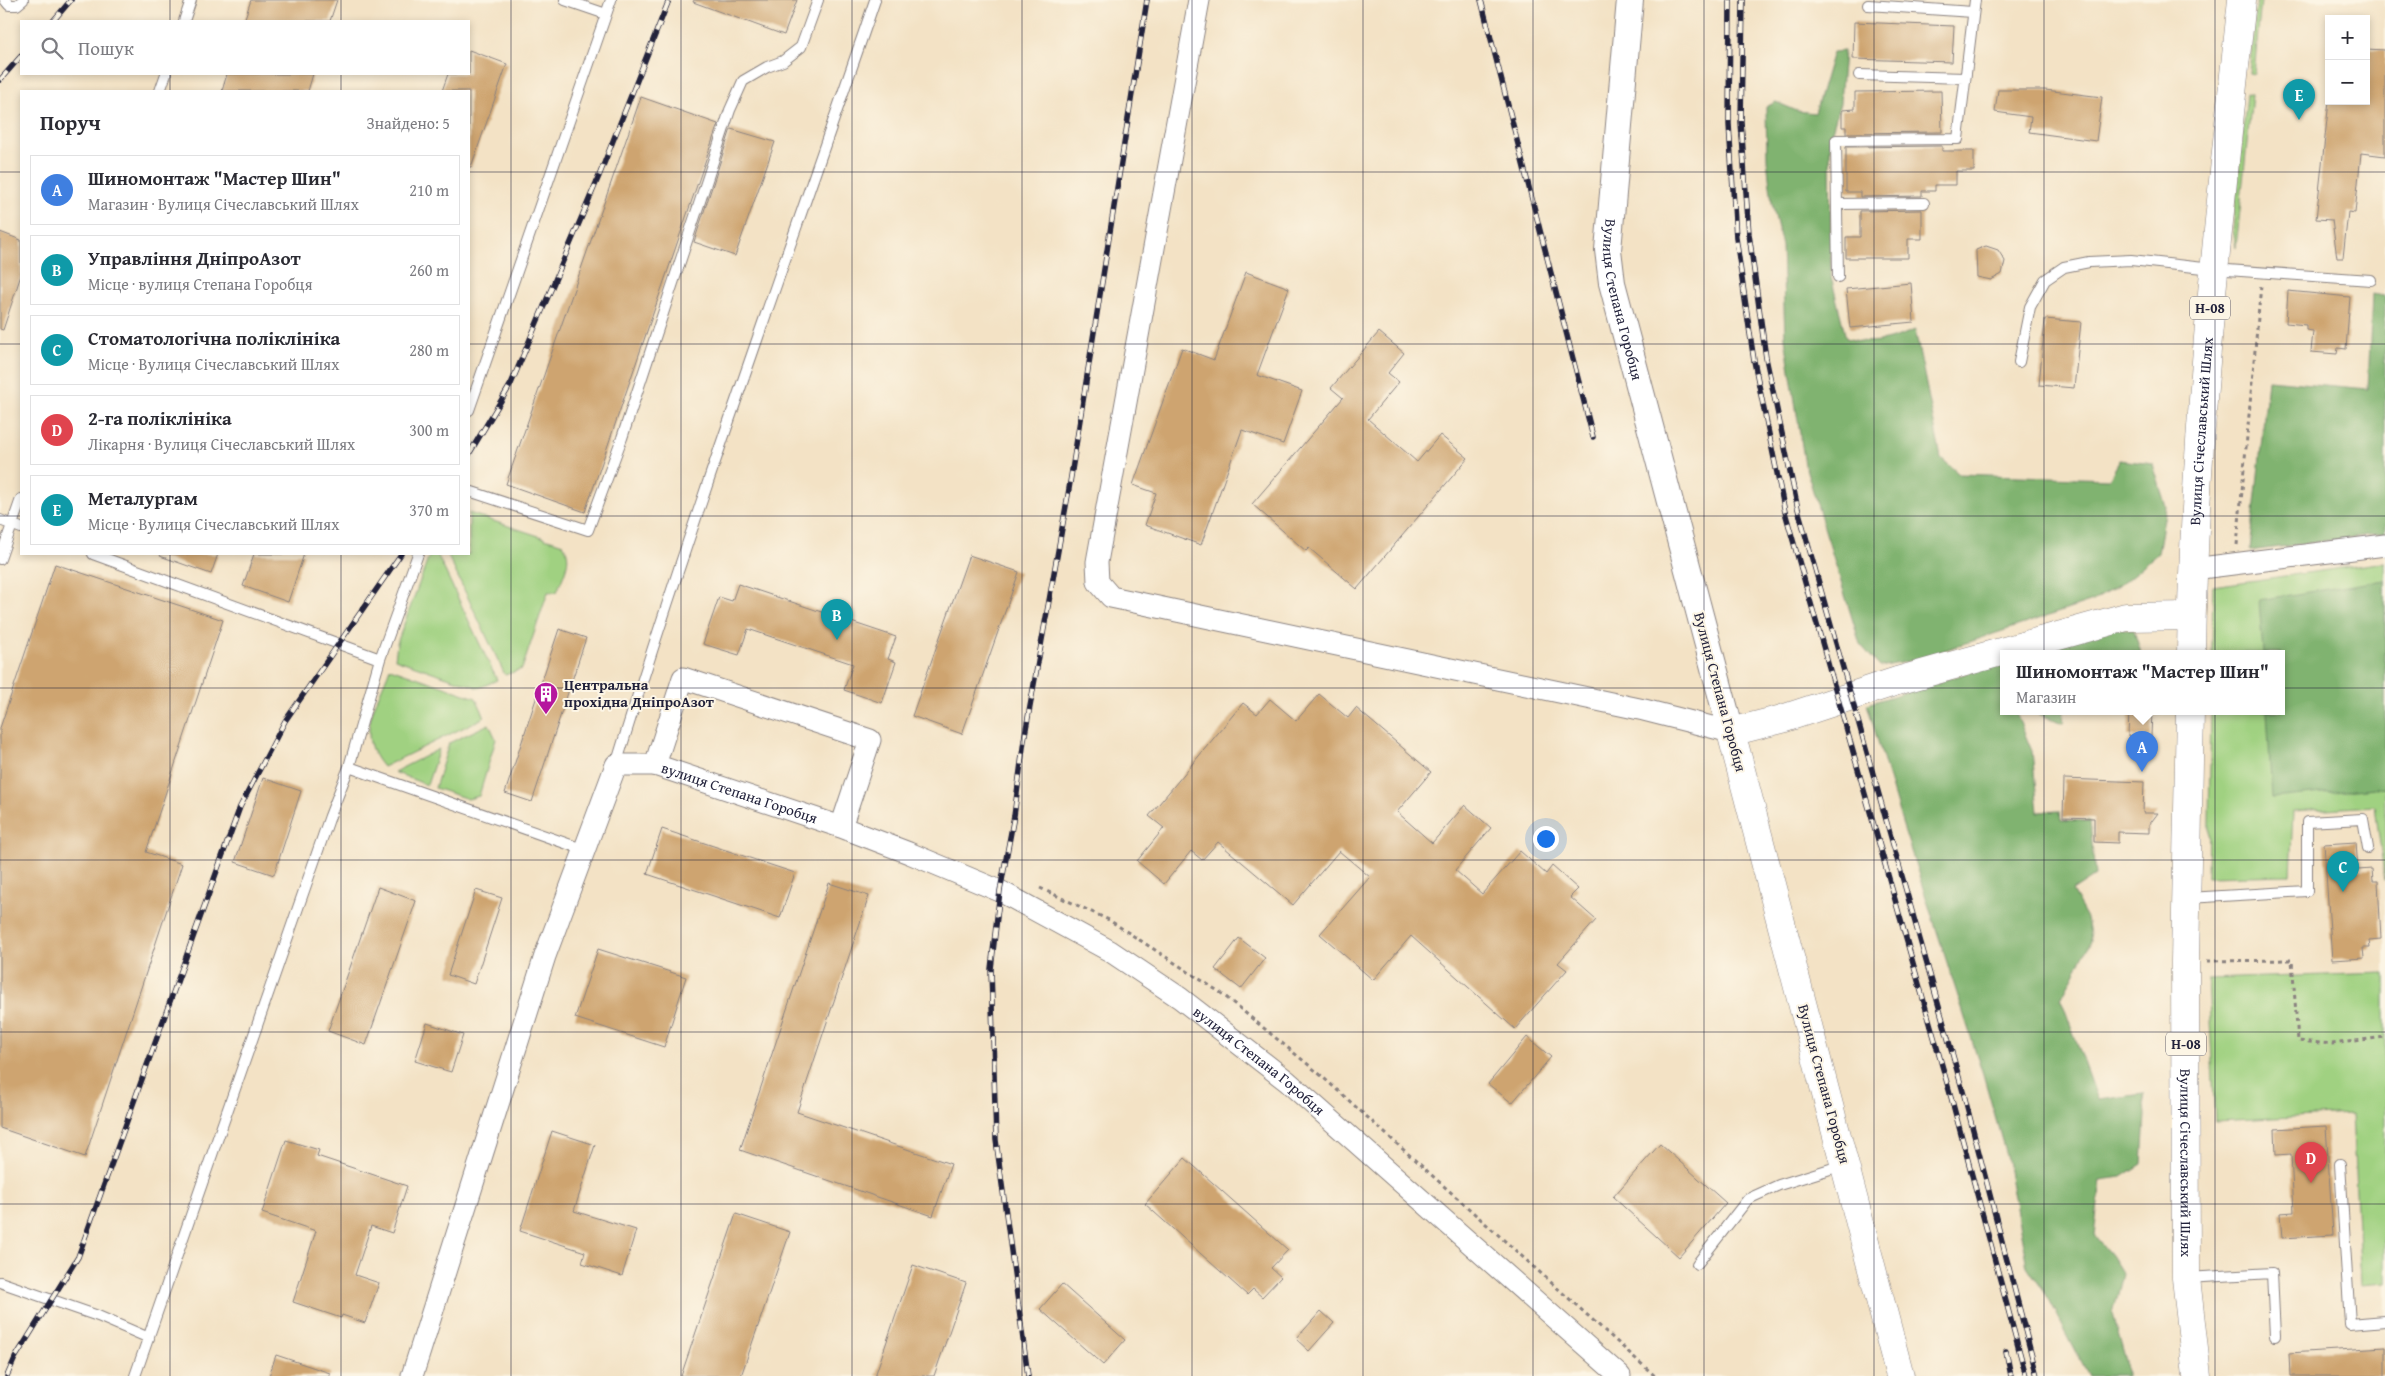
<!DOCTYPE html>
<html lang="uk">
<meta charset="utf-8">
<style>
body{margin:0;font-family:"Gentium Book Plus",serif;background:#f2f2f3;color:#2b2b33}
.controls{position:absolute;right:15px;top:15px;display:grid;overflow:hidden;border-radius:0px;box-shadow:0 2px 8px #0003}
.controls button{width:45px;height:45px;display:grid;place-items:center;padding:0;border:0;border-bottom:1px solid #e1e1e2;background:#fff;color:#2b2b33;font:25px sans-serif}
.you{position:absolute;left:1545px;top:838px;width:18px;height:18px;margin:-12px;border:4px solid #fff;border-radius:50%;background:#1a73e8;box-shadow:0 0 0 8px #1a73e833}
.badge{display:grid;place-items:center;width:32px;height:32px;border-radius:50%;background:#b5179e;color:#fff;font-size:16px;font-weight:700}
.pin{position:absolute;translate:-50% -41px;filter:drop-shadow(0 1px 2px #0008)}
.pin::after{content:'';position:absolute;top:26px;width:18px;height:15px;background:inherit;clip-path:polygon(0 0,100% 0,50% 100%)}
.popup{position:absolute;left:2000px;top:650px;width:285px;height:65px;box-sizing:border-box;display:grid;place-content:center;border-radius:0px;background:#fff;filter:drop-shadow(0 1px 4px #0005);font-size:16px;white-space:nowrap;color:#7c7c81}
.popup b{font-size:19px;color:#2b2b33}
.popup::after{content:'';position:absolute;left:50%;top:100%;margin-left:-10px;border:10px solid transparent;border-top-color:#fff}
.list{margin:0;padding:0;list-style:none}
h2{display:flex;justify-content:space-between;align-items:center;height:65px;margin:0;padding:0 20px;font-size:21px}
h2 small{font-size:16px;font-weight:400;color:#7c7c81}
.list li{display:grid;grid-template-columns:32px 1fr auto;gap:15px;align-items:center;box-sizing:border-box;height:70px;margin:0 10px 10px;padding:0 10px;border:1px solid #e1e1e2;border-radius:0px}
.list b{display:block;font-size:19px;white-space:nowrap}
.list p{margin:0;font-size:16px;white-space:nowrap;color:#7c7c81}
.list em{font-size:16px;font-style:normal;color:#7c7c81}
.icon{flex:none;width:28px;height:28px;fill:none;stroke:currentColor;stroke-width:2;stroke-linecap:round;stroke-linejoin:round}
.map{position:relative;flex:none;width:2385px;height:1376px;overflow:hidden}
.search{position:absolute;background:#fff;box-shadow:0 2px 8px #0003;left:20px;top:20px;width:450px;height:55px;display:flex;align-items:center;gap:12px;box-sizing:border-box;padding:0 18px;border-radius:0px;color:#7c7c81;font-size:19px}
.panel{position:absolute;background:#fff;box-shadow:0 2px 8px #0003;left:20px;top:90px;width:450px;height:465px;border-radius:0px}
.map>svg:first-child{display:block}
.green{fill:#a0d181;stroke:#617a5e}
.forest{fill:#80b36f;stroke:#516a55}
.building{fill:#cea470}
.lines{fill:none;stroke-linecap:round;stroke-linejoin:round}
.service-casing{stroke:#8a8280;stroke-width:12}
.minor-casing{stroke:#8a8280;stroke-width:23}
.tertiary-casing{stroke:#8a8280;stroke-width:28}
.secondary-casing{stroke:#8a8280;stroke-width:29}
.primary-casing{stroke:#8a8280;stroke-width:29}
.path{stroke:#8a8280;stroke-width:3;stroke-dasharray:4 4;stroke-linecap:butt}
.service{stroke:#fff;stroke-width:10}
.minor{stroke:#fff;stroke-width:21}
.tertiary{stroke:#fff;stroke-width:26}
.secondary{stroke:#fff;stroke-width:28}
.primary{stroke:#fff;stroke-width:28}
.rail-casing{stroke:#22223b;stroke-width:5.5}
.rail{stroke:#fcf5e5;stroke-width:4;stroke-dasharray:11;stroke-linecap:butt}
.grid{fill:none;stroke:#22223b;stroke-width:1;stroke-opacity:0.55}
.labels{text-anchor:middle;stroke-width:4;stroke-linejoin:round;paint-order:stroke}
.shield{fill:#fcf5e5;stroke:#63616e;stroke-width:1}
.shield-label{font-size:14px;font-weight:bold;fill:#22223b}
.street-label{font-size:15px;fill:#22223b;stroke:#fcf5e5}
.poi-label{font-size:15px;font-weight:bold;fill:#22223b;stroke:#fcf5e5;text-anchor:start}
</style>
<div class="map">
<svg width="2385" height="1376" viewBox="0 0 2385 1376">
<rect width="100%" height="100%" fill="#fcf5e5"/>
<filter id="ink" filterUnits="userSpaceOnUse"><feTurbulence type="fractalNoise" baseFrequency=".02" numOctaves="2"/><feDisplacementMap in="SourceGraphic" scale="10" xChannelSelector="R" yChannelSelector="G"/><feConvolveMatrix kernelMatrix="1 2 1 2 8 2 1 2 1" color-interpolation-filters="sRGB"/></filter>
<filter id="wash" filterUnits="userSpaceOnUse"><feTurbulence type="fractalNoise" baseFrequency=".0096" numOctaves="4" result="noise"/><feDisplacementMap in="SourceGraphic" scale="20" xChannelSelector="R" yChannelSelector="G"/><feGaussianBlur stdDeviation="1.12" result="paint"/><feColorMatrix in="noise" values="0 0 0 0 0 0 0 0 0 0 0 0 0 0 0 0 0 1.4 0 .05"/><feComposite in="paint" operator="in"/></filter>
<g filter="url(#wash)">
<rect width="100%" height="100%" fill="#f3e2c5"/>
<path class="green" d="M2257 0H2261L2254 74 2249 73Z
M2247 94 2252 95 2236 248 2233 229Z
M469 513 563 544C574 559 563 575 557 592H548L522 669 505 675 447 554H469Z
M430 554H437L497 680 479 688 395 659 397 643Z
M2385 562V881L2375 806 2293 811 2290 875 2208 877 2211 711H2281V653H2212L2213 586Z
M390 668 476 698 485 717 383 767C354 734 377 704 390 668Z
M489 724 496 739 479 796 468 799 435 788 449 743Z
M439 749 427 785 394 772Z
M2385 973V1283L2361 1285 2352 1114 2215 1121 2208 979Z"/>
<path class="forest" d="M1844 51 1840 103 1830 138 1831 277 1846 338C1874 346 1889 340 1915 330L1941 458 1959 474 2109 479 2120 460 2153 464 2166 507 2158 553 2124 582 2093 601 1915 660 1880 667 1860 644 1805 465 1785 338 1782 246 1772 203 1767 159 1766 107 1776 102 1797 111 1815 113 1833 52Z
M2372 294 2385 296V533L2250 551 2268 380 2368 389Z
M2385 580V787L2272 798 2267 711H2281V653H2263L2259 600Z
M2116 627 2134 631 2141 653H2032Z
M2003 662V711H2015L2032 751 2038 812 2060 811 2061 820 2090 821 2095 876 2072 891 2087 918 2091 941 2061 999 2098 1100 2143 1094 2145 1115 2142 1164 2122 1177 2101 1180 2094 1235 2111 1255 2123 1274 2113 1314 2126 1361 2127 1376H2089L2049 1299 2027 1266 2006 1155 1983 1074 1902 823 1867 704Z
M2030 711H2064L2063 723Z"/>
<g id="blocks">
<path class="building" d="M251 0H337L330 21H244Z
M694 0H797L784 35 693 2Z
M1854 22 1954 26 1952 62 1853 59Z
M2366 49 2385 50V156L2361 153 2355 213 2348 212 2343 258H2337L2332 220 2316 219 2329 101H2366Z
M469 50 507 64 471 167H469V91H442L448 74H469Z
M227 74H313L308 91H222Z
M1998 90H2045L2102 97 2096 141 2029 132 2031 117 1995 112Z
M1941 91 1942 132 1846 133V127H1842V110L1855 109V92Z
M641 97 718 124 585 512 506 484Z
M731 129 775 142 735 256 694 242Z
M1942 146V151H1974V171H1956V185H1935V191H1922V196L1860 197V192H1846V147Z
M1922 210V239H1908V258H1846V237H1860V211Z
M0 232 21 240V275L3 330 0 329Z
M1986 246 1998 250 2005 261 2002 274 1991 280 1977 277 1976 250Z
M1246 272 1289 288 1257 375 1302 391 1283 444 1242 430 1201 545 1145 525 1156 493 1133 485 1182 348 1214 360Z
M1911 283 1914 322 1850 328 1846 289Z
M2288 291 2350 297 2346 349 2338 348 2337 354 2311 352 2313 331 2306 330V325L2286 323Z
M2045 319 2081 322 2074 388 2039 385Z
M1379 332 1404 353 1388 373 1399 382 1368 419 1417 462 1440 435 1468 458 1357 589 1309 548 1306 551 1252 504 1343 398 1331 388Z
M161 554H218L211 574 160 556Z
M254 554H304L288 602 243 586Z
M969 555 1019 572 962 734 912 716Z
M55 564 223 620 146 852 182 864 85 1157 0 1128V728Z
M738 584 896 637 888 659 896 662 882 703 844 690 853 664 748 629 739 655 703 644 719 597 732 601Z
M559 629 586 638 532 802 505 793Z
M1319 694 1348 718 1356 708 1431 772 1397 812 1432 843 1465 805 1491 828 1455 870 1482 894 1520 851 1546 874 1552 866 1578 889 1570 897 1596 920 1558 963 1567 970 1515 1029 1411 936 1373 980 1320 934 1370 877 1339 851 1293 905 1218 842 1202 860 1191 851 1164 884 1137 861 1164 828 1149 816 1243 703 1257 714 1270 699 1296 721Z
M2129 711H2152L2151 736H2128Z
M263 778 301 791 274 875 235 862Z
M2064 779 2144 782 2143 813H2158L2149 825V833L2118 832V843L2094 842V818L2063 817Z
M662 829 795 873 780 918 647 874Z
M2356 842 2358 870 2372 869 2373 881H2378L2381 939 2369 940 2370 948H2363L2364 958 2332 960 2324 844Z
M829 883 869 896 797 1112 951 1164 933 1216 740 1150Z
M378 887 416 901 366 1045 328 1031Z
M476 890 502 898 474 984 448 975Z
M1239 938 1265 958 1241 989 1215 969Z
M598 949 686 977 664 1047 575 1018Z
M427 1023 463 1035 451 1072 415 1061Z
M1527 1037 1551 1057 1512 1103 1488 1084Z
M2326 1126 2333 1235 2282 1238 2280 1213 2294 1212 2291 1154 2276 1155 2275 1129Z
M552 1131 595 1145 574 1211 636 1230 622 1276 582 1263 585 1252 520 1231Z
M286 1140 319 1150 317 1156 407 1186 392 1233 371 1226 355 1275 379 1283 365 1323 342 1315 341 1318 293 1302 316 1231 262 1213Z
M1660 1144 1726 1203 1679 1257 1613 1197Z
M1185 1158 1288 1250 1271 1268 1281 1277 1262 1297 1253 1289 1247 1295 1145 1204Z
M736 1214 790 1232 741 1376H681Z
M913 1265 966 1283 934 1376H875Z
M1062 1284 1125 1340 1103 1365 1040 1309Z
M1321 1311 1334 1323 1309 1351 1296 1339Z
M2385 1347V1376H2290L2289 1353Z
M276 1355 330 1373V1376H269Z"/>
</g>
</g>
<g filter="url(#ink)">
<use href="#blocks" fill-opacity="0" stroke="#8a8280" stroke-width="1"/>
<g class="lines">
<defs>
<path id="service" d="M5 0 9 5H17L23 0
M565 0 606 14
M1868 5 1973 12
M184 21 191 0
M1859 75 1965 78
M160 91 166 74
M1838 204 1924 203
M1838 277 1836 140 1958 139 1975 0
M2019 362 2030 307 2045 280 2064 267 2089 262 2131 260 2213 269 2371 280
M469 410 611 0
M469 491 588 530 622 438 730 110 743 81 767 67 783 61 801 47 818 0
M0 520 21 528
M93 554 380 659
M418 554 380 659 349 767 585 850
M0 559 21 499
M616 765C695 508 788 255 875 0
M2188 898 2307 891V822L2363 819 2368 848
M2340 1164 2350 1324 2385 1321
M1697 1264 1748 1199 1779 1185 1843 1165
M2187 1278 2272 1273 2275 1336
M0 1282 98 1316 149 1338
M135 1376 330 816 349 767"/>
<g id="minor">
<path d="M1199 0 1097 562 1098 582 1111 597 1644 710 1731 732"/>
<path d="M2193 569 2385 545"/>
<path id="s1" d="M841 827 870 740 683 678 655 765 841 827 909 853 1000 891 1110 951 1180 998 1287 1081 1620 1376"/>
<path d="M412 1376 545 956 616 765H655"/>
</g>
<g id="tertiary">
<path id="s2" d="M1630 0 1608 250 1612 283 1731 732"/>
</g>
<path id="secondary" d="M1900 1376 1731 732 1782 719 1897 681 2126 617 2191 616"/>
<g id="primary">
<path id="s3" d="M2191 653C2194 435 2219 217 2242 0"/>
<path id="s4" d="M2190 711 2185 961 2186 1278 2197 1376"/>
</g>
</defs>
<use href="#service" class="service-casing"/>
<use href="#minor" class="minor-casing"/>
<use href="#tertiary" class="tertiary-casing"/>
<use href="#secondary" class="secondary-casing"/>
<use href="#primary" class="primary-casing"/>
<path class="path" d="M2237 545 2261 285
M1040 888 1109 920 1221 993 1316 1071 1655 1376
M2207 961 2292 960 2298 1041 2332 1044 2385 1037"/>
<use href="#service" class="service"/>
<use href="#minor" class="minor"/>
<use href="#tertiary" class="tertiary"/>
<use href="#secondary" class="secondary"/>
<use href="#primary" class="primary"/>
<defs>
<path id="rail" d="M1481 0 1593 437
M1730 0 1729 124 1736 238 1754 361 1785 512 1951 1097 2026 1376
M1743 0 1741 122 1749 234 1766 358 1798 509 1964 1095 2037 1376
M53 21 71 0
M0 80 21 56
M469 454 511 384 599 176 669 0
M2006 1351 2011 1376
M7 1376 15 1358 78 1257 240 807 285 721 401 554
M1028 1376 996 1140 991 969 1000 891 1014 816 1024 740 1068 495 1147 0"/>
</defs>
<use href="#rail" class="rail-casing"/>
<use href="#rail" class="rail"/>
</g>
</g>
<path class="grid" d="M170 0V21M341 0V21M511 0V1376M681 0V1376M852 0V1376M1022 0V1376M1192 0V1376M1363 0V1376M1533 0V1376M1704 0V1376M1874 0V1376M2044 0V1376M2215 0V1376M170 74V91M341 74V91M0 172H21M469 172H2385M0 344H21M469 344H2385M0 516H21M469 516H2385M170 554V1376M341 554V1376M0 688H2385M0 860H2385M0 1032H2385M0 1204H2385"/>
<defs>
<symbol id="building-pin" viewBox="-11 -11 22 30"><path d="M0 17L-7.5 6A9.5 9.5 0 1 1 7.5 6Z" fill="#b5179e" stroke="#fcf5e5"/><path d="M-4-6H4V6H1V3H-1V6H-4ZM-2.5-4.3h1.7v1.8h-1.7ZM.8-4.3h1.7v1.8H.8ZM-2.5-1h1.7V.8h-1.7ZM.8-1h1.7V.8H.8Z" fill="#fff"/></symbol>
</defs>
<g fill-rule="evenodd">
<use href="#building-pin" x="532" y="680" width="28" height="38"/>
</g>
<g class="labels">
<g class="shield">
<rect x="2190" y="296.5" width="40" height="23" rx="4"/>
<rect x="2166" y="1032.5" width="40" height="23" rx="4"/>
</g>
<g class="shield-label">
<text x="2210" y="313">Н-08</text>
<text x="2186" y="1049">Н-08</text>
</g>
<g class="street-label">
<text dy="5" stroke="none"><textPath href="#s2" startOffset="302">Вулиця Степана Горобця</textPath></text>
<text dy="5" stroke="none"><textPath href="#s3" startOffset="222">Вулиця Січеславський Шлях</textPath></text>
<text transform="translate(1720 692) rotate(75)" y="5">Вулиця Степана Горобця</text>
<text dy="5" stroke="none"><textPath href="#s1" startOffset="469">вулиця Степана Горобця</textPath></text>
<text dy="5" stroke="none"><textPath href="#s1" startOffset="1058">вулиця Степана Горобця</textPath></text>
<text transform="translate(1824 1084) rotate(75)" y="5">Вулиця Степана Горобця</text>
<text dy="5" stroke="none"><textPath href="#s4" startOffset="452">Вулиця Січеславський Шлях</textPath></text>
</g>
<g class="poi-label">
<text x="564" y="690">Центральна<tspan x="564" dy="17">прохідна ДніпроАзот</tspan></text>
</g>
</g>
</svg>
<div class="controls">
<button>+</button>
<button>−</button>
</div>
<div class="you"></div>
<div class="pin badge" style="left:2142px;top:772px;background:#3f7fe0">A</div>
<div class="popup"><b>Шиномонтаж &quot;Мастер Шин&quot;</b>Магазин</div>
<div class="pin badge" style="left:837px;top:640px;background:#0f9aa8">B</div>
<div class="pin badge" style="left:2343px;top:892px;background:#0f9aa8">C</div>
<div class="pin badge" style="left:2311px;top:1183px;background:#e0444e">D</div>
<div class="pin badge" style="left:2299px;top:120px;background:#0f9aa8">E</div>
<div class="search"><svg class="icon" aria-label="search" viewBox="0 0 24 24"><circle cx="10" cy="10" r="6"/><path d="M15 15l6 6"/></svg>Пошук</div>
<section class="panel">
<h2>Поруч<small>Знайдено: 5</small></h2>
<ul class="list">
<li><span class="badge" style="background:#3f7fe0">A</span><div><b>Шиномонтаж &quot;Мастер Шин&quot;</b><p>Магазин · Вулиця Січеславський Шлях</p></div><em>210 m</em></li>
<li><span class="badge" style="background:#0f9aa8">B</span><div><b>Управління ДніпроАзот</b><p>Місце · вулиця Степана Горобця</p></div><em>260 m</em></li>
<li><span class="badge" style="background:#0f9aa8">C</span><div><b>Стоматологічна поліклініка</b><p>Місце · Вулиця Січеславський Шлях</p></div><em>280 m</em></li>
<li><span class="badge" style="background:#e0444e">D</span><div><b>2-га поліклініка</b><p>Лікарня · Вулиця Січеславський Шлях</p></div><em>300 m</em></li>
<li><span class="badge" style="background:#0f9aa8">E</span><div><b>Металургам</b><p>Місце · Вулиця Січеславський Шлях</p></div><em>370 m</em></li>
</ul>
</section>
</div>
